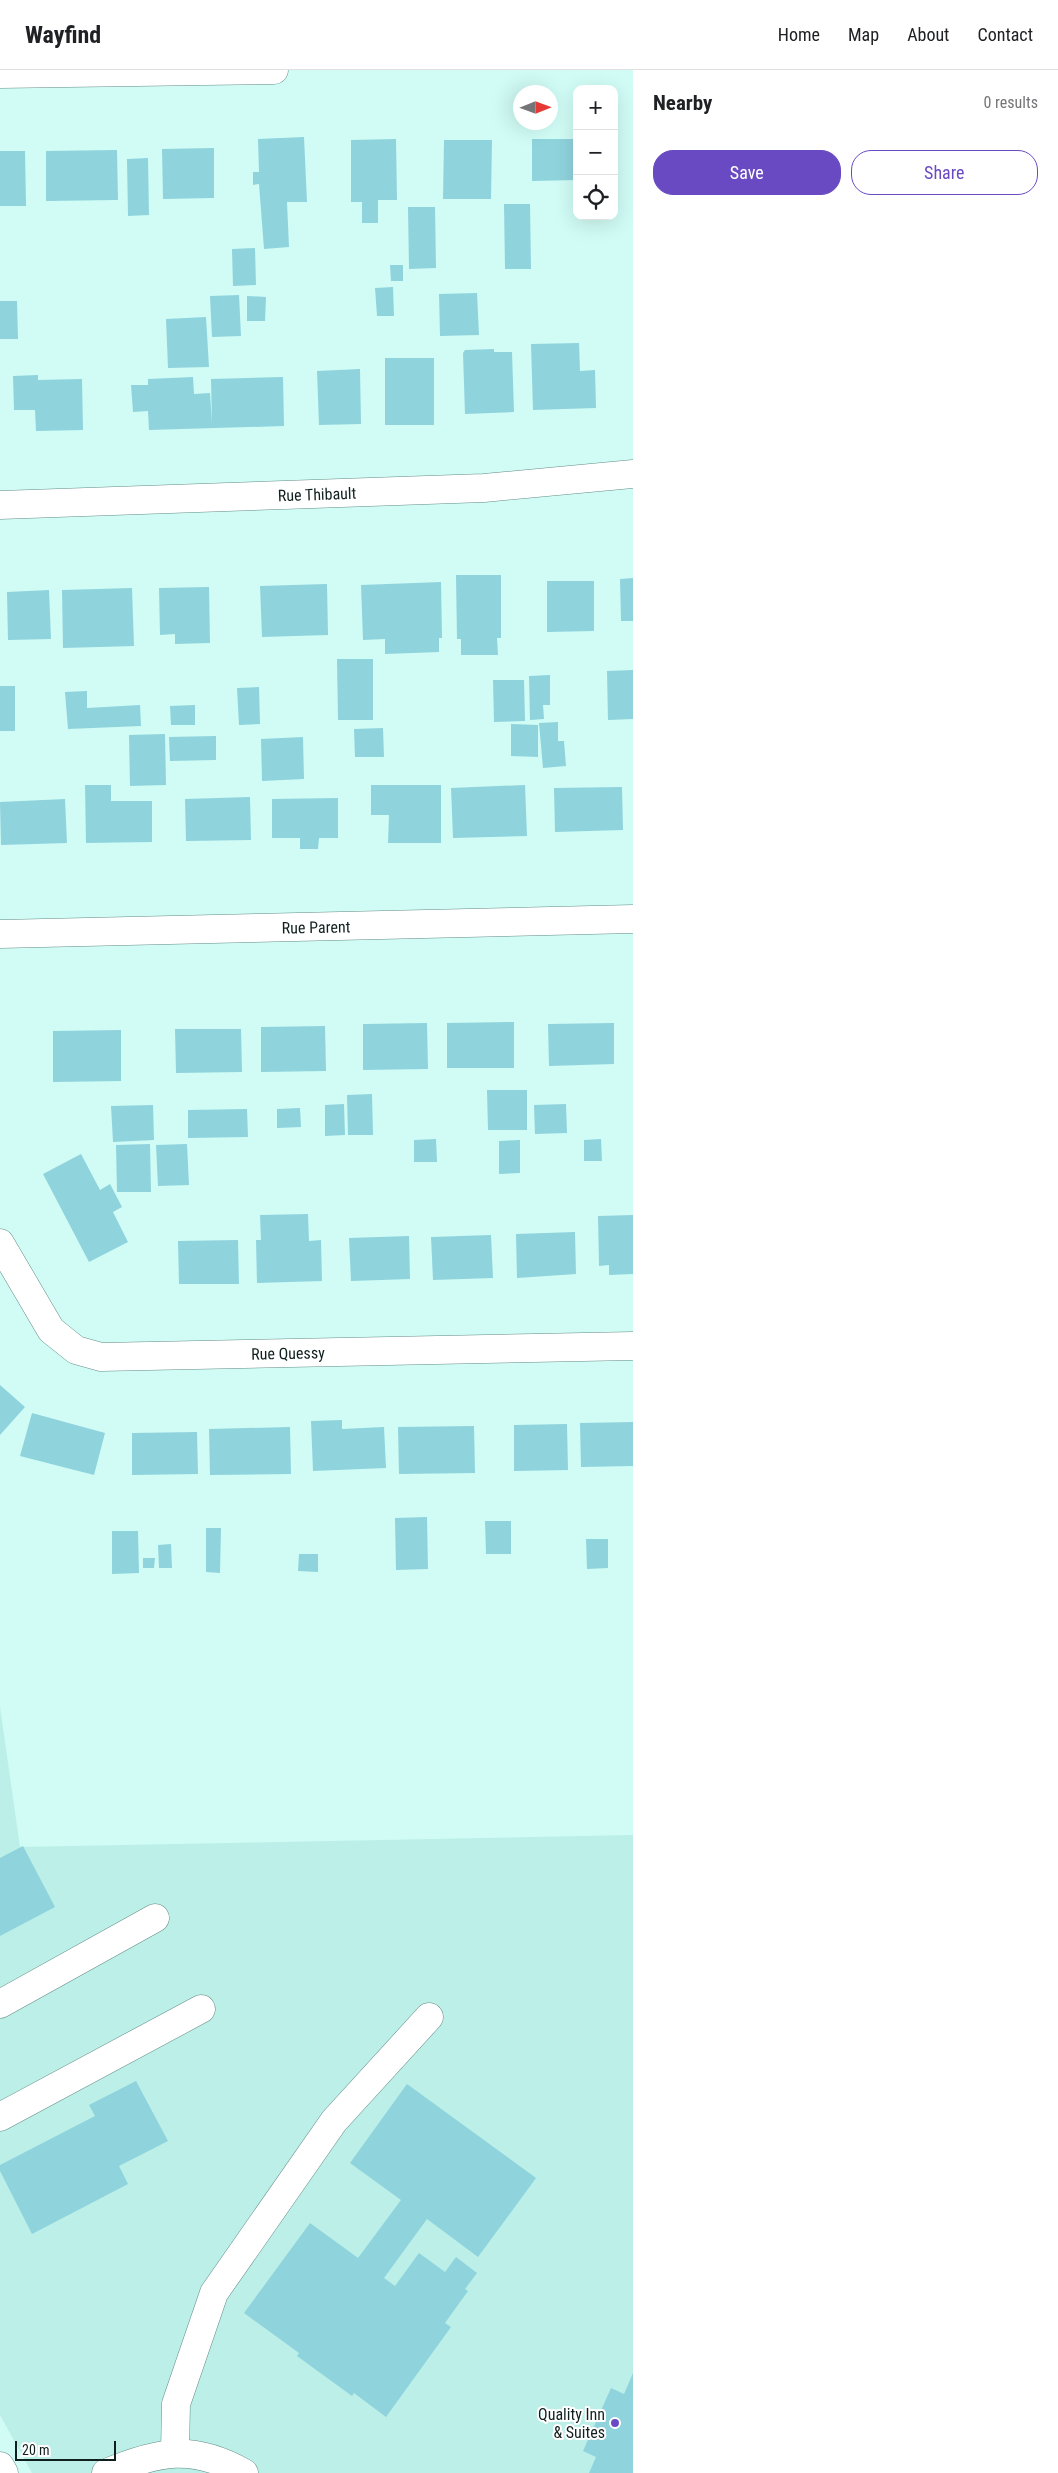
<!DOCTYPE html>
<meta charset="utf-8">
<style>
body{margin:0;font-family:"Roboto Condensed",sans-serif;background:#f2f2f2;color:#202124}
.controls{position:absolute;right:15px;top:15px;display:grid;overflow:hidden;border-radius:10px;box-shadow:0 5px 20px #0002}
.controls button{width:45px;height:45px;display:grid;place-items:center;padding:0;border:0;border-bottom:1px solid #e0e0e0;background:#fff;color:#202124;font:25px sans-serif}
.compass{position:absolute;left:513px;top:15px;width:45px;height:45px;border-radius:50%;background:#fff;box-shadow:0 5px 20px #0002;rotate:89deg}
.scale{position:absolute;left:15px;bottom:12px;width:101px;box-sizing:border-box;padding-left:5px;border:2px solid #10201e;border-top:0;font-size:14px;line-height:18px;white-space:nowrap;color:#10201e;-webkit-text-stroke:4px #fff;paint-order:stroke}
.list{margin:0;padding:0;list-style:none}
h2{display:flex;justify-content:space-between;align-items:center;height:65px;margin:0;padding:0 20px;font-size:21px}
h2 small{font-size:16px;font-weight:400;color:#757577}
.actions{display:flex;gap:10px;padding:15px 20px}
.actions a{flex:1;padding:11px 0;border:1px solid #694ac3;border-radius:20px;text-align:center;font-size:18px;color:#694ac3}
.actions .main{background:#694ac3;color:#fff}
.icon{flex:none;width:28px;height:28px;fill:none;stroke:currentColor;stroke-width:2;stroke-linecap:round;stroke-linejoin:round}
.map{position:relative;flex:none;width:633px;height:2403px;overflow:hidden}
header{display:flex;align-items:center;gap:30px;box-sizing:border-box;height:70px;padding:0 25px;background:#fff;border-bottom:1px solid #e0e0e0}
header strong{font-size:24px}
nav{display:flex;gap:28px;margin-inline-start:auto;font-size:18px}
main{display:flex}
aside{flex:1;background:#fff}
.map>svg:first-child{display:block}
.built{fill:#bbefe8}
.building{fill:#8fd3dd}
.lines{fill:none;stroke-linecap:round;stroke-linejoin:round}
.minor-casing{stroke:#658d88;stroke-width:29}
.major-casing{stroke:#658d88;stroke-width:29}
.minor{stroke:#fff;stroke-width:28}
.major{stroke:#fff;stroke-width:28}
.poi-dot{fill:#694ac3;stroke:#fff;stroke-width:2}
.labels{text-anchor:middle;stroke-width:4;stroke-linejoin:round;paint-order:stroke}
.street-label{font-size:16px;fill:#10201e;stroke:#fff}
.poi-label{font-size:16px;fill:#10201e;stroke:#fff;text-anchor:end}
</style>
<header>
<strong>Wayfind</strong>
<nav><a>Home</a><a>Map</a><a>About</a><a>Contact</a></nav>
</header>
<main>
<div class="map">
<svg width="633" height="2403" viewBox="0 0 633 2403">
<rect width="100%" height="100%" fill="#d0fcf5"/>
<path class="built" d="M0 1637 20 1777 633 1765V2403H32L0 2345Z"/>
<path class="building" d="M304 67 307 132H287L289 177 264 179 259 114 253 115V102H259L258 69Z
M396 69 397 130H378V153H362V132H351V70Z
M532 69H577V110L532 111Z
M444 70H492L491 129H443Z
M214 78V128L163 129 162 79Z
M117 80 118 130 46 131V81Z
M0 81H25L26 136H0Z
M148 88 149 145 128 146 127 89Z
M504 134H530L531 199H505Z
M408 137H435L436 198 409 199Z
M255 178 256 215 233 216 232 179Z
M390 195H403V211H391Z
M393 217 394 246H377L375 218Z
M477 223 479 265 440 266 439 224Z
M239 225 241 266 212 267 210 226Z
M247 226 266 227 265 251H247Z
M0 231H17L18 269H0Z
M206 247 209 297 168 298 166 249Z
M579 273 580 301 595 300 596 338 533 340 531 274Z
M494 279V282H512L514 342 465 344 463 283 465 280Z
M385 288H434V355H385Z
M360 299 361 354 319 355 317 301Z
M38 305V310L82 309 83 360 36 361 35 340H14L13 306Z
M193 307 194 324 210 323 212 354 211 309 283 307 284 356 149 360 148 341 133 342 131 315H148V309Z
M456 505H501V568H497L498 585H461V569H457Z
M633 508V551H621L620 509Z
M547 511H594V561L547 562Z
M441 512 442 568H439V582L385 584V569L363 570 361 515Z
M327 514 328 565 262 567 260 516Z
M209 517 210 573 175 574V564L160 565 159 518Z
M132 518 134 576 63 578 62 520Z
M49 520 51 569 8 570 7 522Z
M337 589H373V650H338Z
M633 600V649L608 650 607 601Z
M550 605V635H543L544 649 530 650 529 606Z
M493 610H524L525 651 494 652Z
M0 616H15V661H0Z
M259 617 260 654 239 655 237 618Z
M87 621V638L140 635 141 656 68 659 65 622Z
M195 635V655H171L170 636Z
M558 652V671H564L566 696 543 698 539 653Z
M511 654 538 655V687L511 686Z
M383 658 384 687H355L354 659Z
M165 664 166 715 130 716 129 665Z
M216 666V690L170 691 169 667Z
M303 667 304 709 262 711 261 669Z
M85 715H111V731H152V772L86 773Z
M371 715H441V773H388L389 745H371Z
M525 715 527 766 453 768 451 718Z
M622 717 623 760 555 762 554 718Z
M250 727 251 770 186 771 185 729Z
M338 728V768H319L318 779H300V768H272V729Z
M65 729 67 773 1 775 0 732Z
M514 952V998H447V953Z
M427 953 428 999 363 1000V954Z
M614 953V994L549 996 548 954Z
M325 956 326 1001 261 1002V957Z
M175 959H241L242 1002 176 1003Z
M121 960V1011L53 1012V961Z
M487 1020H527V1060H488Z
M372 1024 373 1065H348L347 1025Z
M344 1034 345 1065 325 1066V1035Z
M566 1034 567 1063 535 1064 534 1035Z
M153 1035 154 1070 113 1072 111 1036Z
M300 1038 301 1057 277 1058V1039Z
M247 1039 248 1067 188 1068V1040Z
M436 1069 437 1092H414V1070Z
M601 1069 602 1091H584V1070Z
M520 1070V1103L499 1104V1071Z
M150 1074 151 1122H117L116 1075Z
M187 1074 189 1115 158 1116 156 1075Z
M81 1084 100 1120 110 1114 122 1137 113 1142 128 1172 89 1192 43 1104Z
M308 1144 309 1171 321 1170 322 1211 257 1213 256 1170H261L260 1145Z
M633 1145V1204L609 1205V1195L599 1196 598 1146Z
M575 1162 576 1204 517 1208 516 1164Z
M491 1165 493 1208 433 1210 431 1167Z
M409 1166 410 1209 351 1211 349 1168Z
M238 1170 239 1214H179L178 1171Z
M0 1315 25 1337 0 1365Z
M32 1343 105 1363 94 1405 20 1386Z
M342 1350V1359L384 1357 386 1398 313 1401 311 1351Z
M633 1352V1396L581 1397 580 1353Z
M567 1354 568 1400 514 1401V1355Z
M474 1356 475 1403 399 1404 398 1357Z
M290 1357 291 1404 210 1405 209 1359Z
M197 1362 198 1404 132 1405V1363Z
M427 1447 428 1499 396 1500 395 1448Z
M485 1451H511V1484H486Z
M206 1458H221L220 1503 206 1502Z
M112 1461H138L139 1503 112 1504Z
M586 1469H608V1498L587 1499Z
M171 1474 172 1498H159L158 1475Z
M299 1484H318V1502L298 1501Z
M143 1488H155L154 1498H143Z
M23 1776 55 1837 0 1866V1788Z
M136 2011 168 2071 119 2096 128 2114 32 2164 0 2101V2095L95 2046 89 2035Z
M407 2014 536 2108 478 2187 427 2149 384 2208 395 2216 419 2183 445 2202 456 2187 477 2203 465 2219 468 2221 445 2253 451 2257 386 2347 354 2323 352 2326 297 2286 299 2283 244 2243 310 2153 358 2188 401 2130 350 2093Z
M633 2303V2403H589L596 2387 583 2381 611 2318 624 2324Z"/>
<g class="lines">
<defs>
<path id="minor" d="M0 4 274 0
M0 435 484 418 633 404
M0 864 633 849
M0 1173 51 1260 76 1280 101 1287 633 1276
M0 1934 155 1848
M0 2047 201 1939
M175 2382 176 2334 214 2223 334 2051 429 1947"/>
<path id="major" d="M0 2396 4 2403
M106 2403C158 2381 193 2374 244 2403"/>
</defs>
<use href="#minor" class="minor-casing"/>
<use href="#major" class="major-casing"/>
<use href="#minor" class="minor"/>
<use href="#major" class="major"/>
</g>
<circle class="poi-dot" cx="615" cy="2353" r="5"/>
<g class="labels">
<g class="street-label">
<text transform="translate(317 424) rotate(-2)" y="6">Rue Thibault</text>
<text transform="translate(316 857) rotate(-1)" y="6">Rue Parent</text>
<text transform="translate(288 1283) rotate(-1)" y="6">Rue Quessy</text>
</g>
<g class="poi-label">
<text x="605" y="2350">Quality Inn<tspan x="605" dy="18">&amp; Suites</tspan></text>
</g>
</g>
</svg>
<div class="controls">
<button>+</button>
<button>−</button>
<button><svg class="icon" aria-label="locate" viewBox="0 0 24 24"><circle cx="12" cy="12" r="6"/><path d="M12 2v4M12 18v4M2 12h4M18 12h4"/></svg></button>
</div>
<svg class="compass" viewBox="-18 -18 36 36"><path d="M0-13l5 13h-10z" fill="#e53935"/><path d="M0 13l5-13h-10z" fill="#757577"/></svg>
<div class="scale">20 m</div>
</div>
<aside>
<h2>Nearby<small>0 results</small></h2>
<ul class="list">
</ul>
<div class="actions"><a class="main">Save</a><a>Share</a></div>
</aside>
</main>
